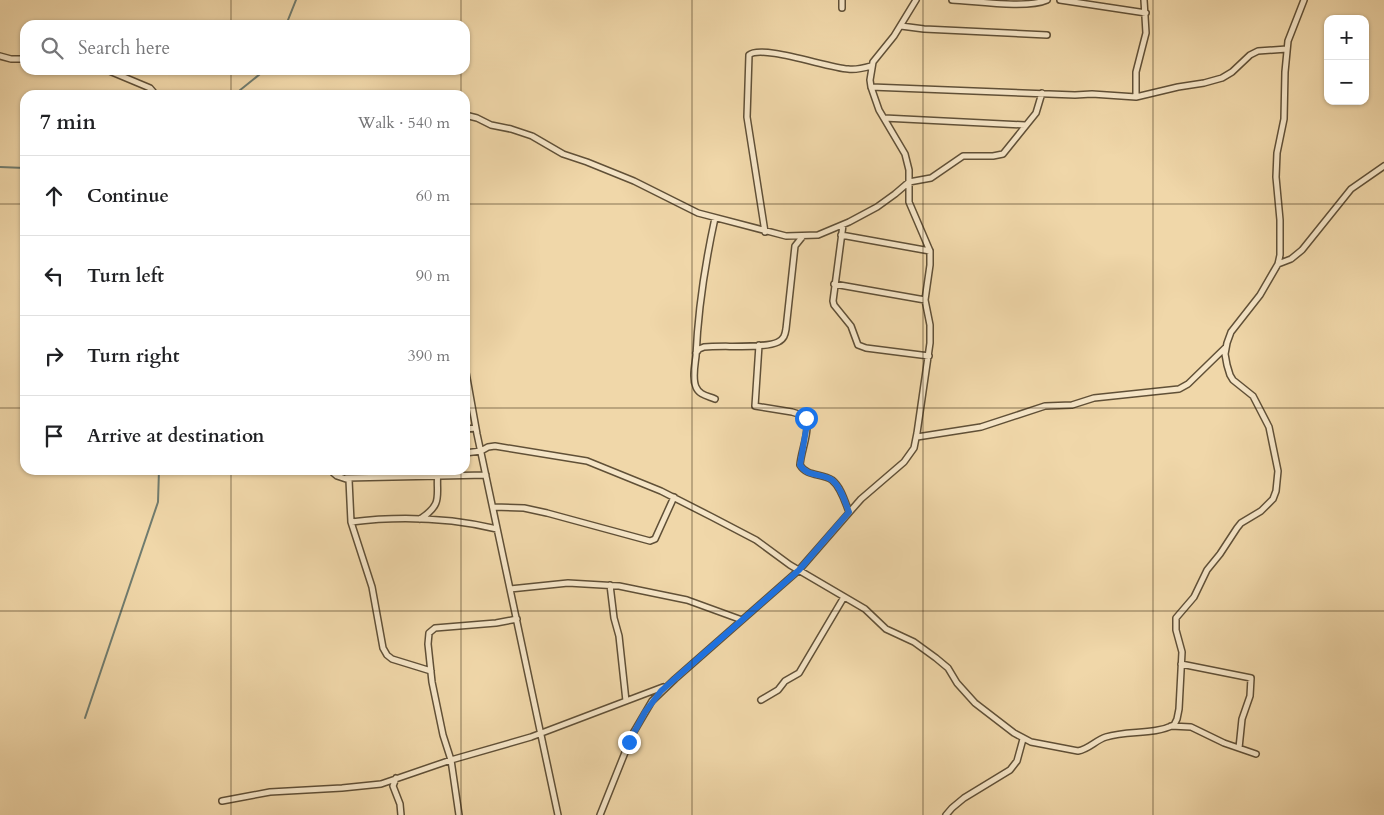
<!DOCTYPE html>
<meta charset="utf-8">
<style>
body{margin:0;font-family:Cardo,serif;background:#f6f6f6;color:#202124}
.controls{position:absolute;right:15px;top:15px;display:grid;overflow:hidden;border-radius:10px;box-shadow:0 1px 4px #0004}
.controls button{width:45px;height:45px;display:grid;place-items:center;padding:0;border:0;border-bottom:1px solid #e0e0e0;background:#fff;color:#202124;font:25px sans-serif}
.stop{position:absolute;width:15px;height:15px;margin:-11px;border:4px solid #1a73e8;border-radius:50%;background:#fff}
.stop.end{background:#1a73e8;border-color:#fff;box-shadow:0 1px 5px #0008}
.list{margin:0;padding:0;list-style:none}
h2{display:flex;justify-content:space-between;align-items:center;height:65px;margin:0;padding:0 20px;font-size:21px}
h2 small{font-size:16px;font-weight:400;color:#757577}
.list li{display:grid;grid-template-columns:32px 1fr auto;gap:15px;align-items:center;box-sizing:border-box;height:80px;padding:0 20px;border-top:1px solid #e0e0e0}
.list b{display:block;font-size:19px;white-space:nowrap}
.list em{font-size:16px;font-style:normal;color:#757577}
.icon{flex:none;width:28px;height:28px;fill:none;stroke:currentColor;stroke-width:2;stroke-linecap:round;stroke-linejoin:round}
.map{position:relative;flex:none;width:1384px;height:815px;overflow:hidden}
.search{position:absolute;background:#fff;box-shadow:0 1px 4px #0004;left:20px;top:20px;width:450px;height:55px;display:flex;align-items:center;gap:12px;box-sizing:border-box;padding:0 18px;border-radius:15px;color:#757577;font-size:19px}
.panel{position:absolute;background:#fff;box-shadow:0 1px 4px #0004;left:20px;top:90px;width:450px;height:385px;border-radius:15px}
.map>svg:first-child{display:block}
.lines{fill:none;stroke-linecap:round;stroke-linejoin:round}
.stream{stroke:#707c6f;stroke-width:2}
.minor-casing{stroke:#605037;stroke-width:8}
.minor{stroke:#f5e5c7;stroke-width:5}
.route{stroke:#1a73e8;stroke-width:6}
.grid{fill:none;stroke:#302311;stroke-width:1;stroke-opacity:0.55}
</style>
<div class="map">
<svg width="1384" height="815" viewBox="0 0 1384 815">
<rect width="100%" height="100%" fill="#f0d7a9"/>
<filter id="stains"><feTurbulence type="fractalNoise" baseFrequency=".004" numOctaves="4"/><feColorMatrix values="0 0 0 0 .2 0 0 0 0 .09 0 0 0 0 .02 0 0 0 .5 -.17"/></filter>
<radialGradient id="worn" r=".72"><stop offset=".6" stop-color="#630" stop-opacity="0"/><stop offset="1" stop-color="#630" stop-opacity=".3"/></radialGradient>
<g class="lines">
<path class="stream" d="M286 25 296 0
M234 95 265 70
M0 167 25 168
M85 718 158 502 159 470"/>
<defs>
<path id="minor" d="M952 0C975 1 1027 9 1047 0
M1060 0 1146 13
M842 8V0
M901 26 924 29 1047 35
M0 56 11 59H25
M107 70 150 88 156 95
M871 87 1075 95 1092 94 1136 97 1178 87 1204 83 1222 78 1232 72 1250 55 1258 51 1287 49
M1136 97V72L1146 33 1144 0
M465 115 477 118 491 125 511 129 532 136 563 154 587 162 634 181 698 213 786 236 818 235 849 222 877 207 895 194 909 182 931 178 963 156H993L1003 154 1036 113 1042 93
M884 118 1025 125
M715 218C705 264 698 310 696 356 695 365 692 378 696 387 699 395 708 396 715 399
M843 225 833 301 834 305 851 326 858 345 866 348 929 356
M765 232 747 117 749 55C761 44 828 68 848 69 855 70 864 68 871 66
M841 235 930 251
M1278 264 1291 259 1302 250 1351 189 1384 166
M834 284 925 300
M759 345 755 406 792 412 805 416C811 431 801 450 800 465 807 477 822 473 832 480 841 487 845 502 849 512
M696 353 699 349 704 347C722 345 764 349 778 342 784 339 785 335 786 329L795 246 803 236
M465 367 477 434 558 815
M465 429 476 428
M917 437 981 427 1045 406 1072 405 1094 398 1179 389 1188 384 1226 347
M465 453 481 451 488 447 495 446 587 461 661 491 712 517 756 540 790 565 865 609 886 629 914 642 936 658 948 668 957 683 975 703 1014 733 1031 742 1078 751C1089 749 1096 740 1106 737 1128 730 1153 735 1174 725L1177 719 1179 709 1182 652 1176 630V618L1194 597 1207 570 1220 554 1237 528 1241 523 1261 511 1273 499 1276 491 1278 471 1269 427 1253 396 1233 380 1230 375 1227 365 1225 354 1227 343 1231 332 1260 295 1278 264 1280 255V220L1276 177 1277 153 1284 119 1285 72 1288 41 1304 0
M330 470 337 476 349 480 351 522 372 587 383 648 387 655 392 659 431 671
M346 478 486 475
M493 507 524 508 547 513 650 541 655 539 674 497
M420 519C445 503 435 495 438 470
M351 522C400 516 450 518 497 529
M610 585 614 618 619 636 626 701
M510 589 568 583 619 586 687 600 742 620
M1181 664 1251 678 1250 696 1242 719 1239 748
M761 700 778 690 785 681 799 673 844 597
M1171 726 1191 727 1224 743 1256 754
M396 778 393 786 400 804 401 815
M222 801 270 792 342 788 381 784 451 760 531 737 663 687
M459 815 451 760 443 735 432 682 428 644 429 633 435 628 496 623 517 619
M600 815 632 735 652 701 675 679 799 570 861 499 904 462 914 448 917 433 930 343V325L925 300 930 265V251L909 202V170L905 154 879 110 871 87 870 80 873 62 894 36 916 0
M946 815 952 808 964 798 1010 770 1017 761 1023 739"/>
</defs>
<use href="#minor" class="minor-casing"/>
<use href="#minor" class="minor"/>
</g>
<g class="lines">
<path class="route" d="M629 742 645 712 661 691 799 570 849 512C845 502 841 487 832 480 822 473 807 477 800 465L806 430V418"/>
</g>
<path class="grid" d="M231 0V25M461 0V25M692 0V815M923 0V815M1153 0V815M231 70V95M461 70V95M0 204H25M465 204H1384M0 408H25M465 408H1384M231 470V815M461 470V815M0 611H1384"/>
<rect width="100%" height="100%" filter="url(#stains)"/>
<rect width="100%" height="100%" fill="url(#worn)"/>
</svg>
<div class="controls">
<button>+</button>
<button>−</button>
</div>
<div class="stop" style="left:806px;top:418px"></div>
<div class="stop end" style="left:629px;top:742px"></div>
<div class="search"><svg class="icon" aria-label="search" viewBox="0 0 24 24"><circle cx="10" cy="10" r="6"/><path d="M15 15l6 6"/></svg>Search here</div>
<section class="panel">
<h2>7 min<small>Walk · 540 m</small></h2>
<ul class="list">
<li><svg class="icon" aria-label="ahead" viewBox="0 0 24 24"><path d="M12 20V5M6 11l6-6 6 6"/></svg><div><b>Continue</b></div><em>60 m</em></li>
<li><svg class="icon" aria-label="left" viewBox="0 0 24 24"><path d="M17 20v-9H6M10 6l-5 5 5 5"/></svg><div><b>Turn left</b></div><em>90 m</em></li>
<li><svg class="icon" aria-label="right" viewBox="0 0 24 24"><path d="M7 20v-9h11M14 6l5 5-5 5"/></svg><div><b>Turn right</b></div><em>390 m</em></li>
<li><svg class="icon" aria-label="arrive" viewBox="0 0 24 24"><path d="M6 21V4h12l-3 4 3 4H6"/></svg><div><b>Arrive at destination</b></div></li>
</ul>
</section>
</div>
